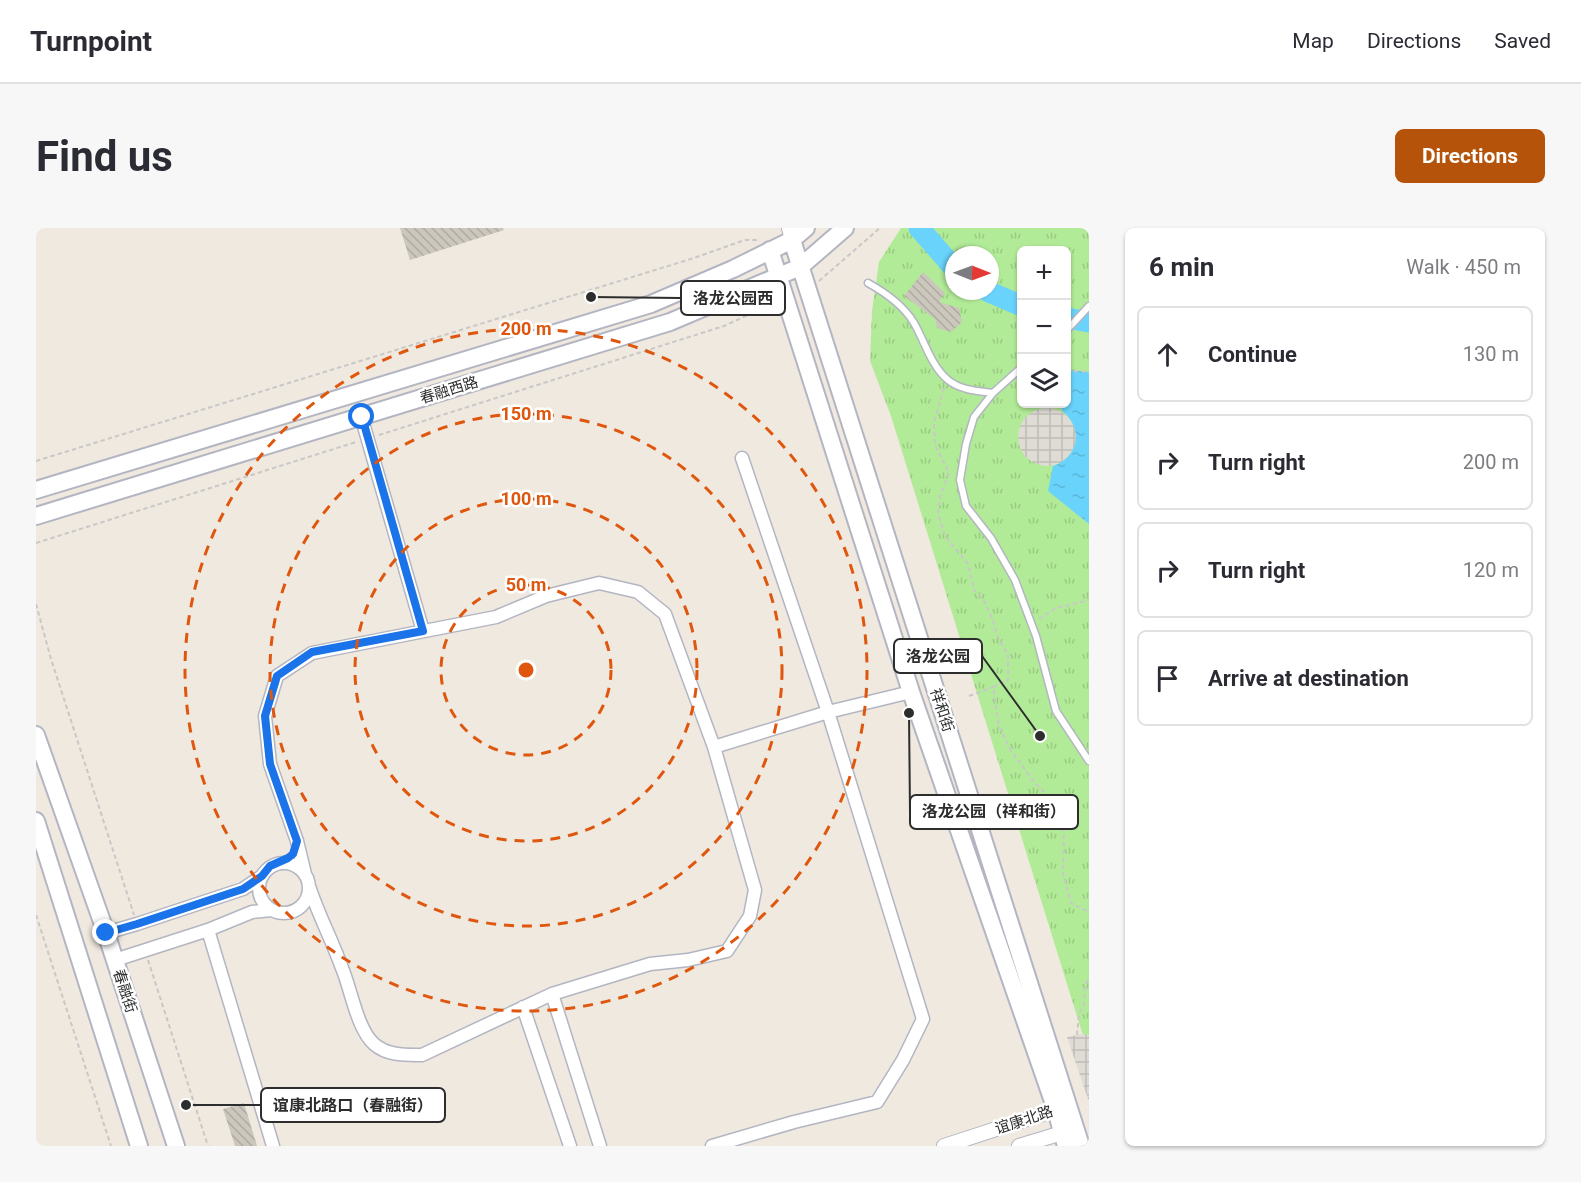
<!DOCTYPE html>
<meta charset="utf-8">
<style>
body{margin:0;font-family:Roboto,"Noto Sans SC",sans-serif;background:#f7f7f7;color:#2b2b33}
.controls{position:absolute;right:18px;top:18px;display:grid;overflow:hidden;border-radius:9px;box-shadow:0 2px 4px #0004}
.controls button{width:54px;height:54px;display:grid;place-items:center;padding:0;border:0;border-bottom:2px solid #e1e1e2;background:#fff;color:#2b2b33;font:30px sans-serif}
.compass{position:absolute;left:909px;top:18px;width:54px;height:54px;border-radius:50%;background:#fff;box-shadow:0 2px 4px #0004;rotate:91deg}
.stop{position:absolute;width:18px;height:18px;margin:-14px;border:4px solid #1a73e8;border-radius:50%;background:#fff}
.stop.end{background:#1a73e8;border-color:#fff;box-shadow:0 2px 6px #0008}
.list{margin:0;padding:0;list-style:none}
h2{display:flex;justify-content:space-between;align-items:center;height:78px;margin:0;padding:0 24px;font-size:26px}
h2 small{font-size:20px;font-weight:400;color:#7c7c81}
.list li{display:grid;grid-template-columns:39px 1fr auto;gap:18px;align-items:center;box-sizing:border-box;height:96px;margin:0 12px 12px;padding:0 12px;border:2px solid #e1e1e2;border-radius:9px}
.list b{display:block;font-size:22px;white-space:nowrap}
.list em{font-size:20px;font-style:normal;color:#7c7c81}
.icon{flex:none;width:33px;height:33px;fill:none;stroke:currentColor;stroke-width:2;stroke-linecap:round;stroke-linejoin:round}
.map{position:relative;flex:none;width:1053px;height:918px;overflow:hidden;border-radius:9px}
header{display:flex;align-items:center;gap:36px;box-sizing:border-box;height:84px;padding:0 30px;background:#fff;border-bottom:2px solid #e1e1e2}
header strong{font-size:28px}
nav{display:flex;gap:33px;margin-inline-start:auto;font-size:21px}
.intro{display:flex;align-items:center;justify-content:space-between;box-sizing:border-box;height:144px;padding:0 36px}
h1{margin:0;font-size:42px}
.button{padding:15px 27px;border-radius:9px;background:#b45309;color:#fff;font-size:21px;font-weight:700}
main{display:flex;gap:36px;padding:0 36px}
aside{flex:1;background:#fff;border-radius:9px;box-shadow:0 2px 4px #0004}
.map>svg:first-child{display:block}
.park{fill:url(#park-tufts);fill-rule:evenodd}
.plaza{fill:url(#plaza-grid)}
.water{fill:url(#water-ripples)}
.lines{fill:none;stroke-linecap:round;stroke-linejoin:round}
.river{stroke:#69d3fb;stroke-width:21}
.building{fill:url(#building-back-hatch)}
.service-casing{stroke:#b3b5c2;stroke-width:9}
.minor-casing{stroke:#b3b5c2;stroke-width:15}
.tertiary-casing{stroke:#b3b5c2;stroke-width:16}
.secondary-casing{stroke:#b3b5c2;stroke-width:20}
.path{stroke:#c8c8c8;stroke-width:2;stroke-dasharray:4.5 3;stroke-linecap:butt}
.service{stroke:#fff;stroke-width:6}
.minor{stroke:#fff;stroke-width:12}
.tertiary{stroke:#fff;stroke-width:14}
.secondary{stroke:#fff;stroke-width:16}
.route{stroke:#1a73e8;stroke-width:8}
.ring{fill:none;stroke:#df570e;stroke-width:3;stroke-dasharray:10 8}
.labels{text-anchor:middle;stroke-width:5;stroke-linejoin:round;paint-order:stroke}
.street-label{font-size:15px;fill:#2d2d2d;stroke:#fff}
.centre{fill:#df570e;stroke:#fff;stroke-width:3}
.ring-label{font-size:18px;text-anchor:middle;font-weight:bold;fill:#df570e;stroke:#fff;stroke-width:5;stroke-linejoin:round;paint-order:stroke}
.leader{fill:none;stroke:#2d2d2d;stroke-width:2}
.callout-dot{fill:#2d2d2d;stroke:#fff;stroke-width:2}
.callout{fill:#fff;stroke:#2d2d2d;stroke-width:2}
.callout-label{font-size:16px;text-anchor:middle;font-weight:bold;fill:#2d2d2d}
</style>
<header>
<strong>Turnpoint</strong>
<nav><a>Map</a><a>Directions</a><a>Saved</a></nav>
</header>
<div class="intro"><h1>Find us</h1><a class="button">Directions</a></div>
<main>
<div class="map">
<svg width="1053" height="918" viewBox="0 0 1053 918">
<defs>
<pattern id="park-tufts" width="24" height="20" patternUnits="userSpaceOnUse" patternTransform="scale(1.5)"><rect width="24" height="20" fill="#b2eb97"/><path d="M3 7l-1-3M5 7V3M7 7l1-3M15 17l-1-3M17 17v-4M19 17l1-3" fill="none" stroke="#99ca82"/></pattern>
<pattern id="plaza-grid" width="8" height="8" patternUnits="userSpaceOnUse" patternTransform="scale(1.5)"><rect width="8" height="8" fill="#dfdcd6"/><path d="M0 4h8M4 0v8" fill="none" stroke="#c0bdb8"/></pattern>
<pattern id="water-ripples" width="26" height="14" patternUnits="userSpaceOnUse" patternTransform="scale(1.5)"><rect width="26" height="14" fill="#69d3fb"/><path d="M2 4q2-2 4 0t4 0M15 11q2-2 4 0t4 0" fill="none" stroke="#5bb5d7"/></pattern>
<pattern id="building-back-hatch" width="6" height="6" patternUnits="userSpaceOnUse" patternTransform="scale(1.5)"><rect width="6" height="6" fill="#cbc7bd"/><path d="M-1 5l2 2M0 0l6 6M5-1l2 2" fill="none" stroke="#afaba3"/></pattern>
</defs>
<rect width="100%" height="100%" fill="#f0e9df"/>
<path class="park" d="M865 0H1053V827L855 188 834 133 836 83 843 34ZM986 22H1030V176H986ZM918 27H954V63H918Z"/>
<path class="plaza" d="M982 209a29 29 0 1 1 58 0a29 29 0 1 1-58 0Z
M1045 806 1053 807V874L1031 809Z"/>
<path class="water" d="M1031 142 1053 144V296L1012 263 1017 238C1043 229 1048 200 1026 183L1025 176H1030Z"/>
<g class="lines">
<path class="river" d="M883 0 918 40
M951 63 986 78
M1030 90 1053 94"/>
</g>
<path class="building" d="M364 0H467L468 2 374 32Z
M887 44 909 65 903 74 923 80 926 94 915 104 901 100 899 91 868 68Z
M208 875 221 918H199L187 881Z"/>
<g class="lines">
<defs>
<path id="service" d="M832 55C850 65 868 78 878 95 889 114 895 138 912 152 924 162 942 163 957 165
M1030 103 1053 78
M986 139 957 165 938 189 930 216 924 252 930 278 955 310 979 352 1000 408 1020 483 1053 533"/>
<path id="minor" d="M325 188 387 403
M678 519 792 484 875 464
M223 660a25 25 0 1 1 50 0a25 25 0 1 1-50 0Z
M269 646 261 613 234 536 229 488 241 448 276 425 460 389 510 368 563 355 602 364 629 386 678 519 719 662 714 688 691 723 652 732 614 736 516 766 386 827C369 827 352 828 338 816 321 801 315 761 306 740 296 712 282 686 273 658
M172 702 237 918
M70 705 101 696 207 661 226 648
M79 732 172 702 216 684 236 682
M516 766 564 918
M487 779 534 918
M676 918 758 894 841 874 867 832 887 791 792 484 706 230"/>
<path id="tertiary" d="M753 0 756 12
M908 918 1028 879
M983 918 1036 902"/>
<path id="secondary" d="M756 12 1045 918
M734 22 875 464 1020 882 1030 918
M0 262 615 76 697 41 756 12 770 0
M0 288 634 94 764 39 809 0
M0 507 70 705 140 918
M0 593 103 918"/>
</defs>
<use href="#service" class="service-casing"/>
<use href="#minor" class="minor-casing"/>
<use href="#tertiary" class="tertiary-casing"/>
<use href="#secondary" class="secondary-casing"/>
<path class="path" d="M783 53 844 0
M1030 142 1053 144
M908 160 898 195 899 217 913 245 904 269 902 285 909 308 932 336 938 362 947 371 956 390 962 409 972 427V452L957 459 963 498 974 521 998 554 1016 572 1028 603 1027 646 1035 675 1053 684
M343 207 688 98 738 75
M0 233 658 30 709 12H724
M0 315 320 214
M0 376 15 431 98 687
M1003 391 1020 380 1053 372
M933 468 957 459
M0 687 75 918
M112 732 172 918
M1041 807 1043 786 1048 776 1049 759 1053 749
M1051 867H1053"/>
<use href="#service" class="service"/>
<use href="#minor" class="minor"/>
<use href="#tertiary" class="tertiary"/>
<use href="#secondary" class="secondary"/>
</g>
<g class="lines">
<path class="route" d="M70 705 101 696 207 661 226 648 234 638 252 630 257 626 261 613 234 536 229 488 241 448 276 424 387 403 326 189"/>
</g>
<g class="ring">
<circle cx="490" cy="442" r="85"/>
<circle cx="490" cy="442" r="171"/>
<circle cx="490" cy="442" r="256"/>
<circle cx="490" cy="442" r="341"/>
</g>
<g class="labels">
<g class="street-label">
<text transform="translate(413 162) rotate(-17)" y="5">春融西路</text>
<text transform="translate(906 482) rotate(72)" y="5">祥和街</text>
<text transform="translate(89 763) rotate(72)" y="5">春融街</text>
<text transform="translate(988 892) rotate(-18)" y="5">谊康北路</text>
</g>
</g>
<circle cx="490" cy="442" r="9" class="centre"/>
<g class="ring-label">
<text x="490" y="107">200 m</text>
<text x="490" y="192">150 m</text>
<text x="490" y="277">100 m</text>
<text x="490" y="363">50 m</text>
</g>
<path class="leader" d="M555 69L645 70M1004 508L946 428M873 485L874 584M150 877L225 877"/>
<g class="callout-dot">
<circle cx="555" cy="69" r="6"/>
<circle cx="1004" cy="508" r="6"/>
<circle cx="873" cy="485" r="6"/>
<circle cx="150" cy="877" r="6"/>
</g>
<g class="callout">
<rect x="645" y="53" width="104" height="34" rx="6"/>
<rect x="858" y="411" width="88" height="34" rx="6"/>
<rect x="874" y="567" width="168" height="34" rx="6"/>
<rect x="225" y="860" width="184" height="34" rx="6"/>
</g>
<g class="callout-label">
<text x="697" y="76">洛龙公园西</text>
<text x="902" y="434">洛龙公园</text>
<text x="958" y="589">洛龙公园（祥和街）</text>
<text x="317" y="883">谊康北路口（春融街）</text>
</g>
</svg>
<div class="controls">
<button>+</button>
<button>−</button>
<button><svg class="icon" aria-label="layers" viewBox="0 0 24 24"><path d="M12 4l9 5-9 5-9-5zM3 14l9 5 9-5"/></svg></button>
</div>
<svg class="compass" viewBox="-18 -18 36 36"><path d="M0-13l5 13h-10z" fill="#e53935"/><path d="M0 13l5-13h-10z" fill="#7c7c81"/></svg>
<div class="stop" style="left:326px;top:189px"></div>
<div class="stop end" style="left:70px;top:705px"></div>
</div>
<aside>
<h2>6 min<small>Walk · 450 m</small></h2>
<ul class="list">
<li><svg class="icon" aria-label="ahead" viewBox="0 0 24 24"><path d="M12 20V5M6 11l6-6 6 6"/></svg><div><b>Continue</b></div><em>130 m</em></li>
<li><svg class="icon" aria-label="right" viewBox="0 0 24 24"><path d="M7 20v-9h11M14 6l5 5-5 5"/></svg><div><b>Turn right</b></div><em>200 m</em></li>
<li><svg class="icon" aria-label="right" viewBox="0 0 24 24"><path d="M7 20v-9h11M14 6l5 5-5 5"/></svg><div><b>Turn right</b></div><em>120 m</em></li>
<li><svg class="icon" aria-label="arrive" viewBox="0 0 24 24"><path d="M6 21V4h12l-3 4 3 4H6"/></svg><div><b>Arrive at destination</b></div></li>
</ul>
</aside>
</main>
